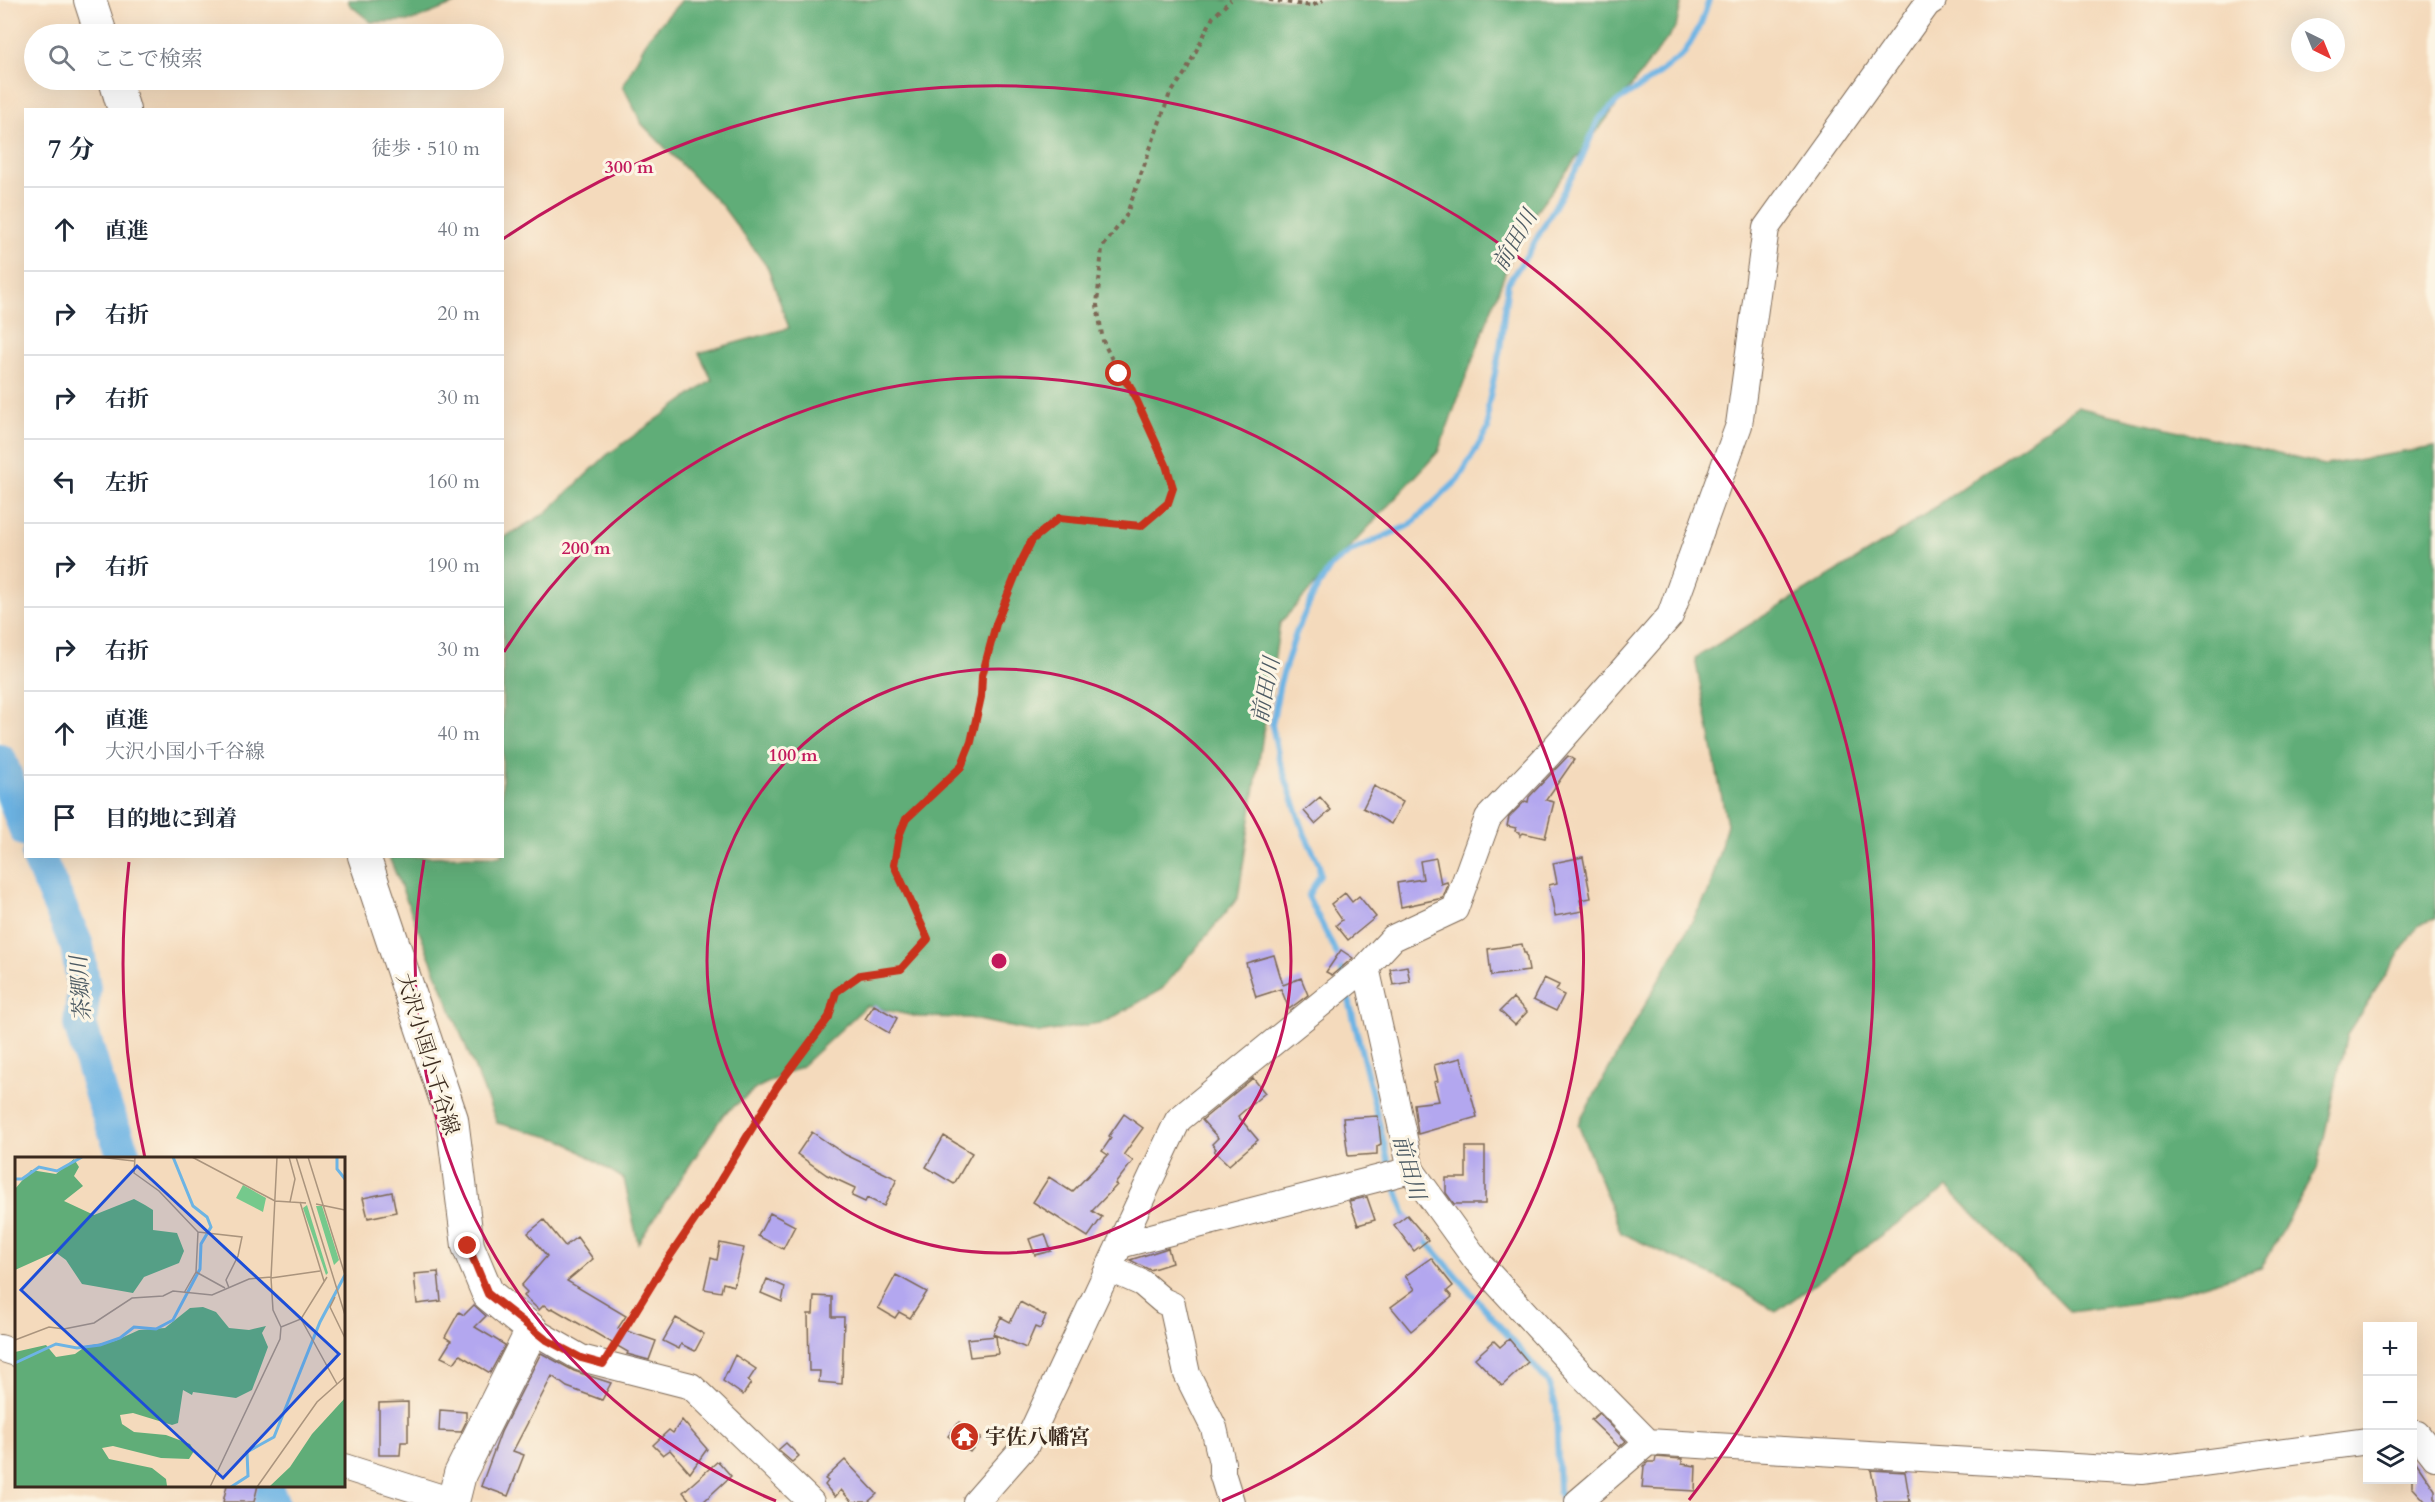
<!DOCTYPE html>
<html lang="ja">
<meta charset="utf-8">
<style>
body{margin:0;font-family:Cardo,"Noto Serif JP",serif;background:#f2f2f3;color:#1f2937}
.controls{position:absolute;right:18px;bottom:18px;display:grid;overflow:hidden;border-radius:0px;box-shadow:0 6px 24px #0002}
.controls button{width:54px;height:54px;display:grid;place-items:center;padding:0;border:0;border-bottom:2px solid #e0e1e3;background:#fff;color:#1f2937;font:30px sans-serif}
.compass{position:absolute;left:2291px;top:18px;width:54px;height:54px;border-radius:50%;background:#fff;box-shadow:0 6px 24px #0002;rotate:137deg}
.stop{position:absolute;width:18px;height:18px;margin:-14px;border:4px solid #c8321e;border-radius:50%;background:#fff}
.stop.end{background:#c8321e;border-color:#fff;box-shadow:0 2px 6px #0008}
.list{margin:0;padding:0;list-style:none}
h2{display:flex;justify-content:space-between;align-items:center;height:78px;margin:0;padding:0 24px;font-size:26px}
h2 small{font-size:20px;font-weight:400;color:#747a83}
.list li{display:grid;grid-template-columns:39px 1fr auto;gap:18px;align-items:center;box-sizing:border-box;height:84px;padding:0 24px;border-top:2px solid #e0e1e3}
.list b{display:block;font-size:22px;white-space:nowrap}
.list p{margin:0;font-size:20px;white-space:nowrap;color:#747a83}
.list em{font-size:20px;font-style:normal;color:#747a83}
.icon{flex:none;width:33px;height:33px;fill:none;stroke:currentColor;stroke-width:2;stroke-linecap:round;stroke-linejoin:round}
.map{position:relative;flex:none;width:2435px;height:1502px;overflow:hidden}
.search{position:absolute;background:#fff;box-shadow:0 6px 24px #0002;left:24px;top:24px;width:480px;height:66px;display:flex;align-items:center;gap:15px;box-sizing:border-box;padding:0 21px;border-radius:33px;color:#747a83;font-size:22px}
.panel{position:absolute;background:#fff;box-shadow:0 6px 24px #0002;left:24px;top:108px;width:480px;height:750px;border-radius:0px}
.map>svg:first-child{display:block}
.forest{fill:#60ad78;stroke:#4e6c4b;stroke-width:1.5}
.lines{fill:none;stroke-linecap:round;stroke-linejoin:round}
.stream{stroke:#6db4e4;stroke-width:6}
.river{stroke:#6db4e4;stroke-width:34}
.building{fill:#b3a7ef}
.minor-casing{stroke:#7c6855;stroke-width:28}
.major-casing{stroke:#7c6855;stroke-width:34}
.path{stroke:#7c6855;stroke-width:4;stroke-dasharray:4.5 4.5;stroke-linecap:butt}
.minor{stroke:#fff;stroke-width:26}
.major{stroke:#fff;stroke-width:32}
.route{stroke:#c8321e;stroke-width:8}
.ring{fill:none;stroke:#c2185b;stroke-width:3}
.labels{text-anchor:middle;stroke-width:6;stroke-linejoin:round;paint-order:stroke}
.street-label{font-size:21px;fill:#3b2a1e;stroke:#fcf5e5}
.poi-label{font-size:21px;font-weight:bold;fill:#3b2a1e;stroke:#fcf5e5;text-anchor:start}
.water-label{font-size:22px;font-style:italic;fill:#4c5a63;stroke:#fcf5e5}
.inset-river{fill:none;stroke:#6db4e4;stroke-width:3}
.inset-road{fill:none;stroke:#aa947d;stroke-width:1.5}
.view{fill:#1d4ed8;fill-opacity:0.15;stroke:#1d4ed8;stroke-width:3}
.inset-edge{fill:none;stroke:#3b2a1e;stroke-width:3}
.centre{fill:#c2185b;stroke:#fcf5e5;stroke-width:3}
.ring-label{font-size:18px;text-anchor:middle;font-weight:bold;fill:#c2185b;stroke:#fcf5e5;stroke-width:6;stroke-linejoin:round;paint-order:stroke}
</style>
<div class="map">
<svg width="2435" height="1502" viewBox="0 0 2435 1502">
<rect width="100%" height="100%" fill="#fcf5e5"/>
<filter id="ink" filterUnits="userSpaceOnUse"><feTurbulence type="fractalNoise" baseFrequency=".0167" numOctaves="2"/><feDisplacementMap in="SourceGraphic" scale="12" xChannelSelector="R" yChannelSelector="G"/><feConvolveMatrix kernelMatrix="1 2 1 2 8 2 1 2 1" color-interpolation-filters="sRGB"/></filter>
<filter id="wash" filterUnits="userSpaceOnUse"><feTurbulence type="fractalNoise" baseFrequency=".008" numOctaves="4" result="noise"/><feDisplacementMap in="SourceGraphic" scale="24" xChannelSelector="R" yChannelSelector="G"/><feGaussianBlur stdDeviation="1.35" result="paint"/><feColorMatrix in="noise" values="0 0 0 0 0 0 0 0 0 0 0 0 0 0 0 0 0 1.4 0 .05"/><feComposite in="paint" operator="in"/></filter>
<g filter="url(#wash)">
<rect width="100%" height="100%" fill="#f4dabc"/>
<path class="forest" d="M348 0H464L412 21 371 22 350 5Z
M682 0H1682L1676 27 1520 233 1438 452 1280 623 1238 898 1162 989 1105 1022 1039 1033 969 1018 919 1017 866 1006 802 1066 757 1088 723 1115 638 1243 624 1179 562 1140 497 1123 389 857 502 856 503 538 546 513 607 455 712 380 699 353 789 328 768 268 723 207 642 124 623 86 648 38Z
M2077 407 2325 465 2435 447V919L2418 925 2347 1034 2317 1169 2261 1268 2150 1301 2070 1312 1947 1187 1776 1312 1738 1287 1621 1233 1578 1124 1709 891 1727 824 1695 658 1891 538Z"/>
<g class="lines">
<path class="stream" d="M1343 976 1339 959 1308 896 1320 875 1319 864 1305 835 1279 759 1272 725 1280 683 1296 633 1313 595 1331 566 1353 550 1410 525 1458 480 1488 429V406L1500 349 1508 283 1529 252 1580 162 1598 120 1618 101 1649 81 1684 54 1700 26 1709 0
M1347 992 1390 1168
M1394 1181 1405 1215 1410 1221
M1422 1236 1548 1382 1556 1406 1559 1491 1563 1502"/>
<path class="river" d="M0 761 26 830
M38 856 77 946 84 988 80 1024 102 1098 125 1158
M265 1486 272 1502"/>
</g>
<g id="blocks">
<path class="building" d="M1568 756 1574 760 1546 800 1554 802 1545 838 1523 833 1520 836V832L1515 831 1516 828 1507 826 1509 817 1525 801 1528 802 1529 797Z
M1374 786 1403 802 1391 824 1363 808Z
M1320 797 1331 810 1315 824 1304 811Z
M1583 857 1591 898 1580 900 1583 911 1555 916 1549 885 1557 883 1553 863Z
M1436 858 1441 884 1447 882 1448 885 1443 898 1401 907 1397 883 1423 879 1420 861Z
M1345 893 1352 902 1359 896 1376 917 1348 940 1336 925 1342 920 1331 904Z
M1522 944 1524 953H1526L1529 971 1491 976 1488 949Z
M1341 950 1353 958 1332 975 1326 972Z
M1274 955 1283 985 1301 978 1308 995 1289 1009 1281 989 1256 997 1246 963Z
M1407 966 1410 982 1393 985 1390 969Z
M1544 978 1559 985 1556 991 1564 995 1556 1011 1533 1000Z
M1513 998 1527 1012 1515 1025 1500 1011Z
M874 1005 897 1018 889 1033 865 1019Z
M1461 1058 1477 1117 1418 1134 1414 1104 1439 1101 1434 1082 1438 1081 1434 1065Z
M1253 1078 1265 1093 1238 1116 1258 1140 1229 1165 1214 1151 1216 1149 1212 1144 1218 1138 1202 1120Z
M1124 1114 1143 1128 1124 1154 1133 1161 1115 1184 1117 1185 1092 1211 1102 1217 1088 1237 1033 1202 1049 1177 1072 1192 1108 1155 1102 1151 1111 1138 1109 1136Z
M1378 1116 1381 1144 1377 1146V1154L1348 1156 1343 1118Z
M812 1132 846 1155 897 1179 884 1206 867 1198 865 1202 852 1196 855 1188 827 1175 797 1154Z
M944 1136 972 1153 954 1184 926 1167Z
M1466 1147H1485V1204H1454L1446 1193V1178H1466Z
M392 1192 396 1212 368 1218 363 1198Z
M1367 1197 1375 1220 1358 1225 1349 1201Z
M770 1213 795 1226 783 1249 758 1236Z
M1407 1215 1428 1240 1414 1251 1394 1225Z
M544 1220 565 1246 577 1237 593 1259 567 1281 626 1316 618 1328 656 1341 649 1360 627 1354 628 1352 552 1308 550 1310 544 1305 539 1310 524 1296 527 1292 521 1286 547 1256 528 1233Z
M1045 1234 1051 1251 1035 1255 1029 1239Z
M720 1243 744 1248 734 1286 723 1283 721 1292 704 1289 711 1258 717 1260Z
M1168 1248 1172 1263 1150 1270 1130 1260Z
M1431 1258 1453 1286 1447 1291 1452 1297 1411 1331 1391 1307 1415 1289 1405 1276Z
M438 1272 441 1301 417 1304 414 1274Z
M896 1275 927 1292 910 1318 899 1312 895 1318 878 1308Z
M767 1279 785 1287 782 1302 761 1293Z
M814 1296 832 1297V1317H844L842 1384 819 1382 820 1371H809L808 1314H813Z
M1020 1302 1046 1316 1040 1329 1035 1327 1026 1348 993 1334 1001 1317 1010 1322Z
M474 1305 486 1316 475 1327 505 1345 490 1373 460 1355 454 1363 441 1357 451 1341 445 1337 459 1312 464 1315Z
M676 1318 704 1334 695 1351 681 1344 679 1349 663 1341Z
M996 1336 998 1354 970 1357 967 1339Z
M1509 1339 1528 1362 1502 1386 1475 1358 1494 1341 1500 1347Z
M541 1353 574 1371 611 1383 602 1400 567 1387 552 1376 513 1451 524 1455 508 1496 481 1486 501 1432Z
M735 1355 756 1369 748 1381 751 1383 743 1395 723 1381Z
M408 1402V1442H401L400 1455H379V1403Z
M440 1410 466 1412V1422L461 1432 439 1431Z
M1599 1413 1626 1441 1619 1447 1591 1420Z
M682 1420 707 1449 690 1473 670 1450 663 1455 653 1445 669 1430 673 1433Z
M959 1422 981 1438 970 1452 948 1436Z
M786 1443 799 1456 792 1462 778 1450Z
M2412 1456 2435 1490V1502H2426L2412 1487Z
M1656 1457 1682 1459V1464L1696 1466 1695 1491 1642 1488 1644 1466 1648 1462H1655Z
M845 1460 877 1494 868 1502H852L841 1490 835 1497 825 1485 828 1481 825 1479Z
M718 1461 731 1476 703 1502H691L683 1492Z
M1871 1470 1905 1472 1910 1502H1877Z
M227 1485H258L254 1502H223Z"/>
</g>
</g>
<g filter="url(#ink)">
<use href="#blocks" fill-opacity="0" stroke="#7c6855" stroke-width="1.5"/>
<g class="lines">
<defs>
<path id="minor" d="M1366 967 1411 1170 1477 1261 1580 1373 1648 1442 2142 1471 2368 1441
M1120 1245 1411 1170
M1108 1268 1142 1283 1163 1301 1172 1305 1187 1374 1214 1428 1222 1463V1473L1231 1502
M532 1330 581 1358 691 1386 811 1502
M0 1348 16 1353
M2412 1435 2417 1434 2435 1457
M344 1467 452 1501
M976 1502 1026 1445 1178 1120 1366 967 1393 938 1455 909 1488 818 1549 754 1670 616 1739 425 1766 228 1927 4 1933 0
M1578 1502 1648 1442"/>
<path id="major" d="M90 0 101 34
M115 80 124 110
M364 856 452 1119 468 1246 488 1294 532 1330 460 1474 453 1502"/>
</defs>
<use href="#minor" class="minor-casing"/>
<use href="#major" class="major-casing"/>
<path class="path" d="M1269 0 1312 6 1323 0
M614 1346 664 1265 711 1196 724 1172 777 1087 829 1017 836 992 860 975 901 969 928 939 894 865 899 836 906 819 961 767 971 742 981 697 982 676 996 624 1020 564 1032 540 1059 517 1141 526 1168 503 1173 488 1166 465 1130 386 1119 374 1103 341 1097 305 1102 248 1126 216 1169 96 1185 73 1213 17 1231 0"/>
<use href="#minor" class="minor"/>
<use href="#major" class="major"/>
</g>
</g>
<g class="lines" filter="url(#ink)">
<path class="route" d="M468 1246 488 1294 545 1339 581 1358 603 1364 664 1265 711 1196 777 1087 829 1017 836 992 860 975 901 969 928 939 894 865 899 836 906 819 961 767 971 742 981 697 982 676 996 624 1020 564 1032 540 1059 518 1141 526 1168 503 1173 488 1166 465 1130 386 1119 374"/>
</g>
<g class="ring">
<circle cx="999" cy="961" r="292"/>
<path d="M776 1501A584 584 0 0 1 424 860M504 652A584 584 0 1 1 1222 1501"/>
<path d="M145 1158A876 876 0 0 1 129 862M503 239A876 876 0 0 1 1689 1500"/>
</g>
<defs>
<symbol id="temple-disc" viewBox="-11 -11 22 22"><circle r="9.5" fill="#c8321e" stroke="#fcf5e5"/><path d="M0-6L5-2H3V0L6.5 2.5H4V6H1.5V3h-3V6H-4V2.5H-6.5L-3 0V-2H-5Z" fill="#fff"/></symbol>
</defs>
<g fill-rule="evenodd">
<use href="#temple-disc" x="948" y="1420" width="33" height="33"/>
</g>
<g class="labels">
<g class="street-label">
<text transform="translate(428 1054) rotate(73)" y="7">大沢小国小千谷線</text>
</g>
<g class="poi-label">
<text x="985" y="1444">宇佐八幡宮</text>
</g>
<g class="water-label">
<text transform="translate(1514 240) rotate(-60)" y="8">前田川</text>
<text transform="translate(1265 690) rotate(-79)" y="8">前田川</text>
<text transform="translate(80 989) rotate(-94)" y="8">茶郷川</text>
<text transform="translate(1410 1167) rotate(74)" y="8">前田川</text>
</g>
</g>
<g transform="translate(15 1157)">
<rect width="330" height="330" fill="#f4dabc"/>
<path d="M228 28 251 41 248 55 221 41ZM292 48 313 116 311 118 288 51ZM301 49H307L324 103 319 108Z" fill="#75c98c"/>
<path d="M59 2 64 10 59 19 68 29 49 44 79 58 119 42 130 48 138 53V73L162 76 169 94 164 106 129 120 118 136 67 127 51 103 40 95 0 113V32L16 13 41 17ZM188 150 201 155 214 171 234 173 251 169 247 176 253 190 237 233 221 241 178 235 177 238 168 233 163 266 157 268 118 256 105 258 107 267 119 275 151 278 175 287 179 294 174 302 146 301 98 289 87 291 94 302 137 311 151 322 152 329H0V195L31 188 41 200 60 197 71 189 100 184 124 173 150 171 175 151ZM330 241V329H255L275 310 297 277Z" fill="#60ad78"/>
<path class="inset-river" d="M322 0V12L330 22M0 22H7L24 10 42 14 67 0M0 206 41 187 62 191 85 188 105 181 119 170 141 172 158 163 185 112 186 87 196 70 192 60 178 49 158 0M216 330 233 319 232 295 259 280 305 165 330 118"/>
<path class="inset-road" d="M83 0 119 4M120 0 119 16 144 34 183 75 181 115 169 136M177 0 260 44 291 46M262 0 256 121 258 153 266 170M274 0 280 22 275 45M281 0 330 158M293 0 330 118M285 45 309 124M301 47 330 53M183 75 227 80 223 99 211 123 214 131M181 115 210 131M256 121 305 114M320 140 315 150 330 181M286 162 322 227M0 183 34 170 49 172 79 166 117 141 148 139 158 134 197 138 234 122 256 120M195 330 265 182 266 170 286 162 312 120M242 330 302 245 330 220"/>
<path class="view" d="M122 9 324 197 208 321 6 133Z"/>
<rect width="330" height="330" class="inset-edge"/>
</g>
<circle cx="999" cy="961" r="9" class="centre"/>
<g class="ring-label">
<text x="629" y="173">300 m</text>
<text x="586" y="554">200 m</text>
<text x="793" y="761">100 m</text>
</g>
</svg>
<div class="controls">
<button>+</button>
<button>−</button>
<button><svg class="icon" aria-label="layers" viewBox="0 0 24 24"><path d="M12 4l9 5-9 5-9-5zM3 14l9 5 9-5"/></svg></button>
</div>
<svg class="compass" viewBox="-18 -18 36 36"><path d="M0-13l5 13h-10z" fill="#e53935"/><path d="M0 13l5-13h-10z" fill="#747a83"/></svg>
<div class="stop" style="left:1119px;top:374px"></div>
<div class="stop end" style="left:468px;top:1246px"></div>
<div class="search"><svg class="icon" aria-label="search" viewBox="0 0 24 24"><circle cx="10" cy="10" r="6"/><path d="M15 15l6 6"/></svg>ここで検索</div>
<section class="panel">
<h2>7 分<small>徒歩 · 510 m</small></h2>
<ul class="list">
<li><svg class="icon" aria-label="ahead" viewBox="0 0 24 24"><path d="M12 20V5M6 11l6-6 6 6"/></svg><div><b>直進</b></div><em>40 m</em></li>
<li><svg class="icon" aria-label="right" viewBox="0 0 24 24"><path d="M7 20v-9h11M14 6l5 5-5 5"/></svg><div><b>右折</b></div><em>20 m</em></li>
<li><svg class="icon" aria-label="right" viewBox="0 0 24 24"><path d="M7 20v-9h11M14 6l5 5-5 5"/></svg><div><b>右折</b></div><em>30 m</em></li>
<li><svg class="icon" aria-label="left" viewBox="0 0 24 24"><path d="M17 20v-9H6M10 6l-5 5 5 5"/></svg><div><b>左折</b></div><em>160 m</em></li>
<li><svg class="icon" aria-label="right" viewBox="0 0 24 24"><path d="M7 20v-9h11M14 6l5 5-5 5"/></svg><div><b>右折</b></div><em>190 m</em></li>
<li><svg class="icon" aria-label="right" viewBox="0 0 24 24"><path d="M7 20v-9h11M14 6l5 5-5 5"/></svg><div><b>右折</b></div><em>30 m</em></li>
<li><svg class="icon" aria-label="ahead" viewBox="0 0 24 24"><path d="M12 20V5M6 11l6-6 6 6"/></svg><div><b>直進</b><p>大沢小国小千谷線</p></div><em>40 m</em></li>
<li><svg class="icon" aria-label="arrive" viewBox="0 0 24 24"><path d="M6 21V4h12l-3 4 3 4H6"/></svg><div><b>目的地に到着</b></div></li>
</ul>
</section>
</div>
